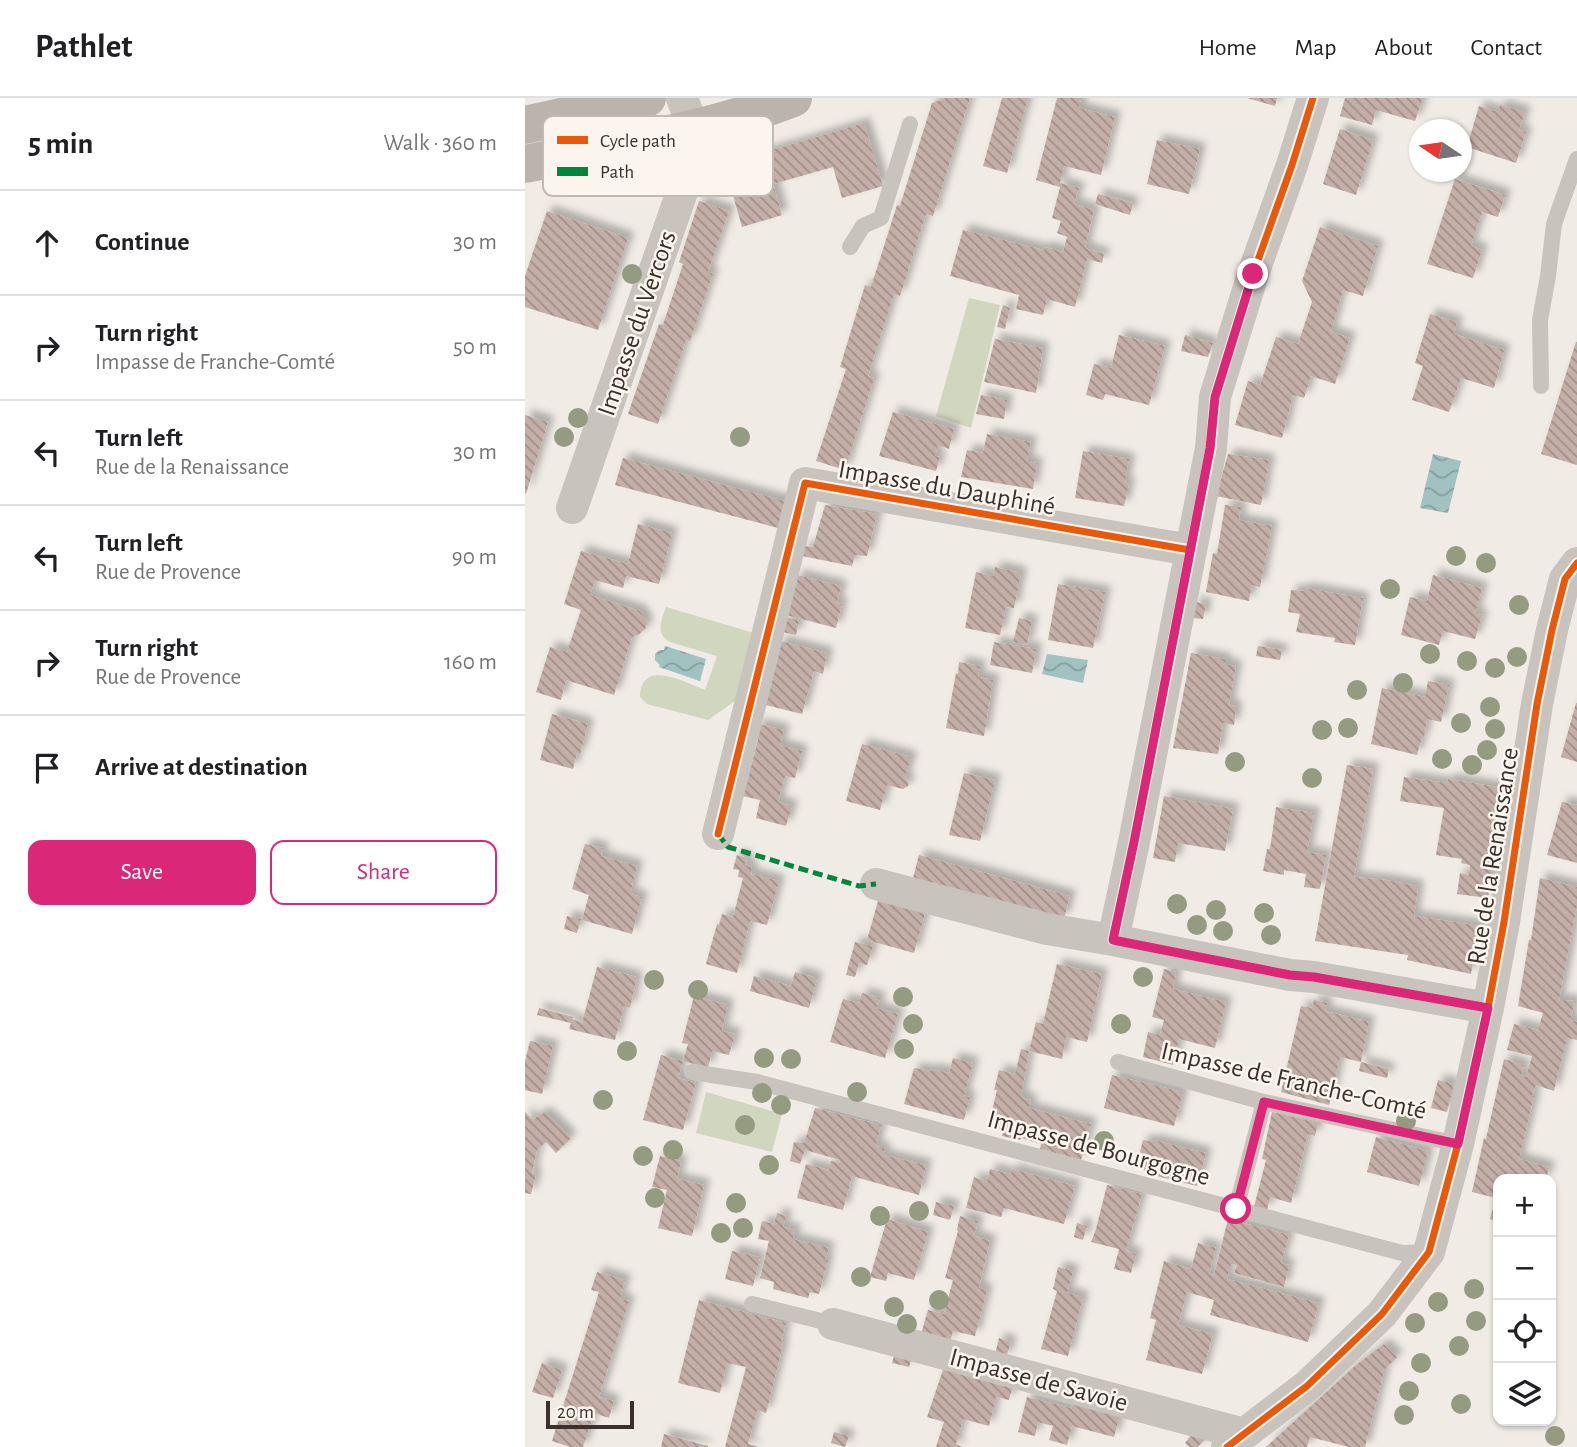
<!DOCTYPE html>
<meta charset="utf-8">
<style>
body{margin:0;font-family:"Alegreya Sans",sans-serif;background:#f6f6f6;color:#202124}
.controls{position:absolute;right:21px;bottom:21px;display:grid;overflow:hidden;border-radius:14px;box-shadow:0 2px 5px #0004}
.controls button{width:63px;height:63px;display:grid;place-items:center;padding:0;border:0;border-bottom:2px solid #e0e0e0;background:#fff;color:#202124;font:35px sans-serif}
.compass{position:absolute;left:884px;top:21px;width:63px;height:63px;border-radius:50%;background:#fff;box-shadow:0 2px 5px #0004;rotate:283deg}
.scale{position:absolute;left:21px;bottom:18px;width:88px;box-sizing:border-box;padding-left:7px;border:4px solid #3b302b;border-top:0;font-size:19px;line-height:24px;white-space:nowrap;color:#3b302b;-webkit-text-stroke:5px #fbf5ee;paint-order:stroke}
.stop{position:absolute;width:21px;height:21px;margin:-16px;border:5px solid #db2777;border-radius:50%;background:#fff}
.stop.end{background:#db2777;border-color:#fff;box-shadow:0 2px 7px #0008}
.list{margin:0;padding:0;list-style:none}
h2{display:flex;justify-content:space-between;align-items:center;height:91px;margin:0;padding:0 28px;font-size:30px}
h2 small{font-size:23px;font-weight:400;color:#757577}
.list li{display:grid;grid-template-columns:46px 1fr auto;gap:21px;align-items:center;box-sizing:border-box;height:105px;padding:0 28px;border-top:2px solid #e0e0e0}
.list b{display:block;font-size:26px;white-space:nowrap}
.list p{margin:0;font-size:23px;white-space:nowrap;color:#757577}
.list em{font-size:23px;font-style:normal;color:#757577}
.actions{display:flex;gap:14px;padding:21px 28px}
.actions a{flex:1;padding:16px 0;border:2px solid #db2777;border-radius:14px;text-align:center;font-size:24px;color:#db2777}
.actions .main{background:#db2777;color:#fff}
.icon{flex:none;width:38px;height:38px;fill:none;stroke:currentColor;stroke-width:2;stroke-linecap:round;stroke-linejoin:round}
.map{position:relative;flex:none;width:1052px;height:1349px;overflow:hidden}
header{display:flex;align-items:center;gap:42px;box-sizing:border-box;height:98px;padding:0 35px;background:#fff;border-bottom:2px solid #e0e0e0}
header strong{font-size:33px}
nav{display:flex;gap:38px;margin-inline-start:auto;font-size:24px}
main{display:flex}
aside{flex:1;background:#fff}
.map>svg:first-child{display:block}
.green{fill:#d1d6bf}
.water{fill:url(#water-waves)}
.building{fill:url(#building-back-hatch);filter:url(#shadow)}
.lines{fill:none;stroke-linecap:round;stroke-linejoin:round}
.service{stroke:#c9c3be;stroke-width:16}
.minor{stroke:#c9c3be;stroke-width:32}
.secondary{stroke:#bab3ae;stroke-width:38}
.quiet{stroke:#00873e;stroke-width:5;stroke-dasharray:10 5;stroke-linecap:butt}
.cycleway-casing{stroke:#fbf5ee;stroke-width:11}
.cycleway{stroke:#e8590c;stroke-width:7}
.tree{fill:#959b80}
.route{stroke:#db2777;stroke-width:9}
.labels{text-anchor:middle;stroke-width:5;stroke-linejoin:round;paint-order:stroke}
.street-label{font-size:26px;fill:#3b302b;stroke:#fbf5ee}
.key{fill:#fbf5ee;stroke:#c1bab4;stroke-width:2}
.key-label{font-size:19px;fill:#3b302b}
</style>
<header>
<strong>Pathlet</strong>
<nav><a>Home</a><a>Map</a><a>About</a><a>Contact</a></nav>
</header>
<main>
<aside>
<h2>5 min<small>Walk · 360 m</small></h2>
<ul class="list">
<li><svg class="icon" aria-label="ahead" viewBox="0 0 24 24"><path d="M12 20V5M6 11l6-6 6 6"/></svg><div><b>Continue</b></div><em>30 m</em></li>
<li><svg class="icon" aria-label="right" viewBox="0 0 24 24"><path d="M7 20v-9h11M14 6l5 5-5 5"/></svg><div><b>Turn right</b><p>Impasse de Franche-Comté</p></div><em>50 m</em></li>
<li><svg class="icon" aria-label="left" viewBox="0 0 24 24"><path d="M17 20v-9H6M10 6l-5 5 5 5"/></svg><div><b>Turn left</b><p>Rue de la Renaissance</p></div><em>30 m</em></li>
<li><svg class="icon" aria-label="left" viewBox="0 0 24 24"><path d="M17 20v-9H6M10 6l-5 5 5 5"/></svg><div><b>Turn left</b><p>Rue de Provence</p></div><em>90 m</em></li>
<li><svg class="icon" aria-label="right" viewBox="0 0 24 24"><path d="M7 20v-9h11M14 6l5 5-5 5"/></svg><div><b>Turn right</b><p>Rue de Provence</p></div><em>160 m</em></li>
<li><svg class="icon" aria-label="arrive" viewBox="0 0 24 24"><path d="M6 21V4h12l-3 4 3 4H6"/></svg><div><b>Arrive at destination</b></div></li>
</ul>
<div class="actions"><a class="main">Save</a><a>Share</a></div>
</aside>
<div class="map">
<svg width="1052" height="1349" viewBox="0 0 1052 1349">
<defs>
<pattern id="water-waves" width="16" height="10" patternUnits="userSpaceOnUse" patternTransform="scale(1.75)"><rect width="16" height="10" fill="#a1c2c1"/><path d="M0 5q4-4 8 0t8 0" fill="none" stroke="#849e9d"/></pattern>
<pattern id="building-back-hatch" width="6" height="6" patternUnits="userSpaceOnUse" patternTransform="scale(1.75)"><rect width="6" height="6" fill="#c3afa7"/><path d="M-1 5l2 2M0 0l6 6M5-1l2 2" fill="none" stroke="#a08f88"/></pattern>
<filter id="shadow"><feDropShadow dx="6" dy="-6" stdDeviation="3.5" flood-color="#0004"/></filter>
</defs>
<rect width="100%" height="100%" fill="#f0ebe5"/>
<path class="green" d="M444 200 475 207 446 330 411 318Z
M141 509 229 535 210 603 183 622 122 606 115 599C116 560 159 584 180 592L192 558 145 544C130 536 136 523 141 509Z
M181 994 257 1016 247 1054 171 1035Z"/>
<path class="water" d="M908 356 936 363 923 415 895 410Z
M140 548 181 561 175 583 134 569 135 567 130 562V556L135 552H139Z
M522 556 563 562 558 585 517 576Z"/>
<path class="building" d="M421 0H445L408 118 401 116 375 198 369 196 343 278 349 280 320 372 291 363 321 271 315 269 340 187 346 189 372 107 375 108 407 5Z
M477 0H503L482 75 458 68Z
M532 0H556L554 10 590 19 576 77 539 68 535 85 554 90 549 106 569 112 560 150 579 156 577 165 562 161 550 209 522 201 518 217 491 211 494 197 425 178 438 132 519 152 520 149 538 154 542 139 532 135 536 123 527 120 535 89 511 82Z
M722 0H752L750 8Z
M820 0H898L890 23 851 12 847 27 815 18Z
M975 7 1000 14 994 32 1001 34 991 65 942 49 954 8 973 14Z
M339 25 358 88 317 100 308 69 248 86 257 117 217 129 199 66Z
M815 31 848 42 831 97 798 86Z
M632 42 675 51 664 96 622 86Z
M930 81 980 97 973 119 957 114 946 148 957 152 948 180 902 166Z
M573 96 608 105 605 117 570 106Z
M174 103 204 113 183 174 188 176 186 181 165 243 161 242 133 326 103 316 134 226 138 227 158 166 154 164Z
M22 113 103 140 73 232 0 209V178Z
M795 129 853 148 838 198 818 192 806 234 825 240 810 286 786 278 779 300 768 297 757 340 710 327 723 283 735 287 751 239 773 246 787 204 777 183Z
M478 207 485 210 480 231 472 229Z
M905 216 932 224 929 236 979 252 969 290 936 280 924 314 887 302 898 268 890 265Z
M594 237 640 248 624 307 580 296 578 302 561 297 569 266 586 270Z
M660 237 688 245 683 259 656 253Z
M470 241 518 250 511 295 459 284Z
M1051 244H1052V367L1016 356Z
M456 297 482 302 479 321 451 316Z
M368 314 429 331 424 351 413 347 410 358 415 359 411 373 354 358Z
M0 317 23 324 1 396H0Z
M462 336 506 344 502 364 512 365 508 391 436 379 442 352 458 355Z
M558 353 604 361 600 384 604 386 599 408 550 400Z
M703 356 744 362 736 407 691 398Z
M98 360 264 404 257 431 90 387Z
M300 407 352 416 342 458 330 457 327 468 277 458 280 448 288 449Z
M700 407 716 409 714 422 747 428 735 489 727 487 724 503 681 494 688 455 692 456Z
M113 426 147 435 134 486 101 478 98 490 70 482 65 497 115 513 121 522 122 526 120 531 113 537 107 539 89 597 41 582 36 602 11 594 25 549 42 554 56 512 39 506 56 453 103 466Z
M470 469 496 475 489 510 481 509 475 537 440 530 451 474 468 478Z
M272 477 316 488 312 505 317 506 311 530 261 517Z
M908 477 957 490 950 516 957 517 950 541 918 533 914 547 876 537 885 499 902 503Z
M533 486 580 494 568 550 523 542Z
M779 490 838 500 830 547 809 544 810 540 771 534 775 516 763 514 766 492 779 493Z
M670 504 681 506 678 521 667 520Z
M261 519 274 523 271 537 257 534Z
M494 520 507 523 502 547 488 544Z
M255 543 302 555 298 576 289 573 277 616 237 606Z
M469 544 511 551 507 575 465 567Z
M733 548 757 552 755 562 731 558Z
M666 555 700 561V566L711 568 704 607 710 608 711 611 709 627 698 625 693 656 648 650Z
M434 564 455 568 453 579 468 582 459 638 421 630 431 575 433 576Z
M903 583 924 587 916 624 902 621 899 639H897L892 657 846 646 857 590 900 599Z
M1051 605H1052V664L1036 659Z
M27 616 63 626 55 656 52 655 48 671 15 662Z
M233 626 259 632 255 647 277 653 270 680 260 678 253 704 267 708 261 728 231 720 235 702 218 698 233 642H229Z
M337 646 386 659 380 680 384 685 383 688 378 691 362 687 355 712 321 703Z
M822 667 848 671 829 779 861 782 893 788 889 818 956 828 951 859H949L946 876 882 862 883 857 790 843Z
M439 675 470 682 455 743 424 737Z
M879 679 922 685 923 681 978 690 963 800 932 796 935 775 944 777 945 767 936 765 937 761 911 757 919 710 875 703Z
M639 698 708 711 700 753 653 745 650 764 628 760Z
M1037 704 1052 707V765L1022 757Z
M751 709 789 715 782 754 801 757 795 791 779 789 781 776 759 772V777L738 773 742 751H745Z
M60 746 78 750 76 758 112 768 105 796 117 799 107 836 57 822 64 797 47 791Z
M212 757 222 760 220 767 227 769 226 776 254 783 242 827 225 823 212 875 181 866 192 826 194 827 197 816 208 819 218 780 213 779 214 772 208 771Z
M394 757 545 798 539 821 388 780Z
M1015 780 1052 789V808L1034 902 1050 903 1045 922 1052 924V942L1042 940 1029 993 1011 987 1007 998H1009L994 1061 1024 1069 1021 1081H973V1124L965 1121 971 1100 947 1094 959 1040 961 1041 979 961 999 967 996 978 1001 979 1007 958 982 952 989 926 1013 932 1018 915 993 908 1004 842H1006Z
M353 803 400 816 389 855 342 842Z
M42 818 56 821 52 835 39 831Z
M330 844 348 848 342 867 334 865 330 879 321 877Z
M532 866 577 876 562 944 541 939 537 961 504 953 511 924 518 926Z
M72 869 112 879 105 910 99 908 90 942 44 931 46 925 12 917 14 910 48 919 47 921 57 925Z
M639 871 651 874 648 891 701 904 690 950 654 941 648 967 618 959 623 934 635 937 639 922 627 919Z
M270 874 292 880 284 910 225 893 229 878 266 888Z
M337 895 355 900 352 910 373 916 360 960 305 944 318 901 334 905Z
M169 898 203 907 197 933 210 936 204 957 187 953 183 970 158 963 163 946 157 945Z
M789 902 802 905 800 913 844 924 836 964 815 959 804 1007 756 994 776 908 787 910Z
M5 943 28 948 17 996 0 992V963Z
M496 951 504 953 496 999 506 1002 504 1010 566 1026 556 1062 515 1051 516 1046 496 1040 495 1042 477 1038 478 1033 463 1029 472 992H469L474 972 490 976Z
M136 957 158 963 153 980 171 985 158 1032 118 1022Z
M428 960 448 965 439 998 445 999 439 1022 379 1006 389 970 406 973 407 971 424 975Z
M836 964 864 971 862 980 834 973Z
M587 977 658 994 649 1028 579 1010Z
M913 982 929 986 922 1014 906 1010Z
M290 1010 356 1027 351 1048 360 1051 358 1057 401 1067 394 1097 327 1078 318 1112 272 1100 281 1066 304 1072 306 1063 314 1065 315 1062 280 1052 275 1066 265 1063 269 1044 279 1045Z
M0 1014 8 1022 15 1016 21 1015 46 1040 31 1055 21 1044 12 1052 7 1075 11 1076 6 1096 0 1095Z
M747 1014 793 1025 790 1038 783 1036 766 1105 745 1099 742 1112 729 1109 741 1062 737 1061Z
M851 1039 903 1053 894 1088 842 1074Z
M618 1042 628 1044V1042L681 1055 672 1088 620 1075 621 1073 611 1070Z
M135 1058 156 1063 152 1081 179 1087 167 1138 133 1130 142 1092 127 1089Z
M465 1071 486 1076 487 1071 550 1088 539 1126 479 1110 476 1119 441 1110 449 1079 462 1084Z
M582 1087 617 1096 601 1153 611 1156 606 1175 589 1171 594 1151 566 1144 571 1131Z
M411 1104 429 1108 425 1122 408 1117Z
M252 1115 261 1118 258 1129 270 1132 268 1141 304 1150 300 1162H303L294 1196 285 1194 283 1200 248 1191 249 1184 235 1180 244 1143 233 1141 237 1123 249 1126Z
M435 1118 453 1123 449 1138 465 1143 454 1190 462 1192 450 1238 428 1233 425 1244 396 1236 403 1212 419 1216 428 1182 420 1180 433 1133 432 1132Z
M362 1121 403 1134 389 1182 363 1175 361 1183 345 1179Z
M703 1121 764 1137 756 1165 764 1167 759 1189 709 1175 712 1167 706 1166 702 1181 794 1205 783 1244 685 1217 689 1202 662 1194 653 1227 688 1236 677 1276 621 1262 631 1222 625 1220 639 1163 666 1171 673 1145 691 1150 684 1176 689 1177Z
M552 1125 562 1128 558 1142 549 1139Z
M207 1153 235 1159 228 1188 200 1181Z
M533 1169 548 1173 542 1195 558 1199 543 1258 516 1251 532 1193 528 1191Z
M72 1174 100 1182 95 1201 104 1203 74 1299 89 1303 84 1320 69 1315 58 1349H45L27 1343 74 1194 66 1192Z
M174 1202 261 1225 256 1246 258 1247 241 1315 232 1312 223 1346 232 1348V1349H200L221 1269 202 1265 195 1295 153 1285Z
M474 1240 486 1244 481 1260 470 1256Z
M859 1246 872 1259 857 1274H859L840 1349H824L785 1339 782 1349H741L831 1267Z
M370 1254 387 1259 384 1269 367 1265Z
M17 1265 37 1272 28 1300 7 1294Z
M420 1266 489 1284 484 1302 471 1299 464 1328 438 1321 431 1346 437 1349H411L419 1324 402 1319Z
M502 1299 546 1310 549 1301 596 1313 589 1339 547 1328 542 1347 524 1342 528 1328 513 1324 510 1338 493 1334Z
M670 1332 685 1336 673 1349H664L660 1345Z
M309 1334 324 1338 320 1349 306 1345Z
M139 1336 183 1348V1349H136Z"/>
<g class="lines">
<path class="service" d="M325 149 338 128 356 120 385 26
M1016 288 1015 222 1023 178 1029 126 1052 61
M593 964 735 1003 933 1046
M167 974 232 984 877 1155 904 1154
M711 1111 739 1004
M227 1206 308 1226"/>
<path class="minor" d="M47 410 174 45 157 0
M193 736 280 385 665 452
M351 786 522 831 588 842 765 877 789 879 963 910
M588 842 609 744 686 350 690 299 728 176 767 67 788 0
M308 1226 719 1336
M702 1349 782 1288 857 1216 904 1154 933 1046 963 910 979 824 1012 606 1027 532 1040 481 1052 465"/>
<path class="secondary" d="M0 27 122 0
M0 66C90 47 183 33 268 0"/>
<path class="quiet" d="M193 736 203 749 334 788 351 786"/>
<defs>
<path id="cycleway" d="M193 736 280 385 665 452
M588 842 609 744 686 350 690 299 728 176 767 67 788 0
M702 1349 782 1288 857 1216 904 1154 933 1046 963 910 979 824 1012 606 1027 532 1040 481 1052 465"/>
</defs>
<use href="#cycleway" class="cycleway-casing"/>
<use href="#cycleway" class="cycleway"/>
</g>
<g class="tree">
<circle cx="107" cy="176" r="10"/>
<circle cx="53" cy="320" r="10"/>
<circle cx="39" cy="339" r="10"/>
<circle cx="215" cy="339" r="10"/>
<circle cx="931" cy="458" r="10"/>
<circle cx="961" cy="465" r="10"/>
<circle cx="865" cy="491" r="10"/>
<circle cx="994" cy="507" r="10"/>
<circle cx="905" cy="556" r="10"/>
<circle cx="992" cy="559" r="10"/>
<circle cx="942" cy="563" r="10"/>
<circle cx="970" cy="570" r="10"/>
<circle cx="878" cy="585" r="10"/>
<circle cx="832" cy="592" r="10"/>
<circle cx="965" cy="609" r="10"/>
<circle cx="936" cy="625" r="10"/>
<circle cx="823" cy="630" r="10"/>
<circle cx="970" cy="631" r="10"/>
<circle cx="797" cy="632" r="10"/>
<circle cx="962" cy="652" r="10"/>
<circle cx="917" cy="661" r="10"/>
<circle cx="710" cy="664" r="10"/>
<circle cx="947" cy="667" r="10"/>
<circle cx="787" cy="680" r="10"/>
<circle cx="652" cy="806" r="10"/>
<circle cx="691" cy="812" r="10"/>
<circle cx="739" cy="815" r="10"/>
<circle cx="672" cy="827" r="10"/>
<circle cx="698" cy="833" r="10"/>
<circle cx="746" cy="837" r="10"/>
<circle cx="618" cy="879" r="10"/>
<circle cx="129" cy="882" r="10"/>
<circle cx="173" cy="892" r="10"/>
<circle cx="378" cy="899" r="10"/>
<circle cx="388" cy="926" r="10"/>
<circle cx="596" cy="926" r="10"/>
<circle cx="379" cy="951" r="10"/>
<circle cx="102" cy="953" r="10"/>
<circle cx="239" cy="960" r="10"/>
<circle cx="266" cy="961" r="10"/>
<circle cx="332" cy="994" r="10"/>
<circle cx="237" cy="995" r="10"/>
<circle cx="78" cy="1002" r="10"/>
<circle cx="256" cy="1007" r="10"/>
<circle cx="881" cy="1023" r="10"/>
<circle cx="220" cy="1027" r="10"/>
<circle cx="579" cy="1043" r="10"/>
<circle cx="148" cy="1052" r="10"/>
<circle cx="118" cy="1058" r="10"/>
<circle cx="244" cy="1067" r="10"/>
<circle cx="130" cy="1100" r="10"/>
<circle cx="211" cy="1105" r="10"/>
<circle cx="394" cy="1113" r="10"/>
<circle cx="355" cy="1118" r="10"/>
<circle cx="218" cy="1130" r="10"/>
<circle cx="196" cy="1135" r="10"/>
<circle cx="336" cy="1179" r="10"/>
<circle cx="949" cy="1191" r="10"/>
<circle cx="414" cy="1202" r="10"/>
<circle cx="913" cy="1204" r="10"/>
<circle cx="369" cy="1209" r="10"/>
<circle cx="951" cy="1223" r="10"/>
<circle cx="890" cy="1225" r="10"/>
<circle cx="382" cy="1226" r="10"/>
<circle cx="934" cy="1248" r="10"/>
<circle cx="896" cy="1265" r="10"/>
<circle cx="884" cy="1293" r="10"/>
<circle cx="936" cy="1306" r="10"/>
<circle cx="879" cy="1317" r="10"/>
<circle cx="1030" cy="1338" r="10"/>
</g>
<g class="lines">
<path class="route" d="M711 1111 739 1004 933 1046 963 910 789 879 765 877 588 842 609 744 685 350 690 299 728 176"/>
</g>
<g class="labels">
<g class="street-label">
<text transform="translate(111 225) rotate(-71)" y="9">Impasse du Vercors</text>
<text transform="translate(422 389) rotate(10)" y="9">Impasse du Dauphiné</text>
<text transform="translate(967 758) rotate(-81)" y="9">Rue de la Renaissance</text>
<text transform="translate(769 982) rotate(13)" y="9">Impasse de Franche-Comté</text>
<text transform="translate(574 1049) rotate(15)" y="9">Impasse de Bourgogne</text>
<text transform="translate(514 1281) rotate(15)" y="9">Impasse de Savoie</text>
</g>
</g>
<rect x="18" y="18" width="230" height="80" rx="10" class="key"/>
<rect x="32" y="38" width="31" height="8" fill="#e8590c"/>
<rect x="32" y="69" width="31" height="9" fill="#00873e"/>
<g class="key-label">
<text x="75" y="49">Cycle path</text>
<text x="75" y="80">Path</text>
</g>
</svg>
<div class="controls">
<button>+</button>
<button>−</button>
<button><svg class="icon" aria-label="locate" viewBox="0 0 24 24"><circle cx="12" cy="12" r="6"/><path d="M12 2v4M12 18v4M2 12h4M18 12h4"/></svg></button>
<button><svg class="icon" aria-label="layers" viewBox="0 0 24 24"><path d="M12 4l9 5-9 5-9-5zM3 14l9 5 9-5"/></svg></button>
</div>
<svg class="compass" viewBox="-18 -18 36 36"><path d="M0-13l5 13h-10z" fill="#e53935"/><path d="M0 13l5-13h-10z" fill="#757577"/></svg>
<div class="scale">20 m</div>
<div class="stop" style="left:711px;top:1111px"></div>
<div class="stop end" style="left:728px;top:176px"></div>
</div>
</main>
